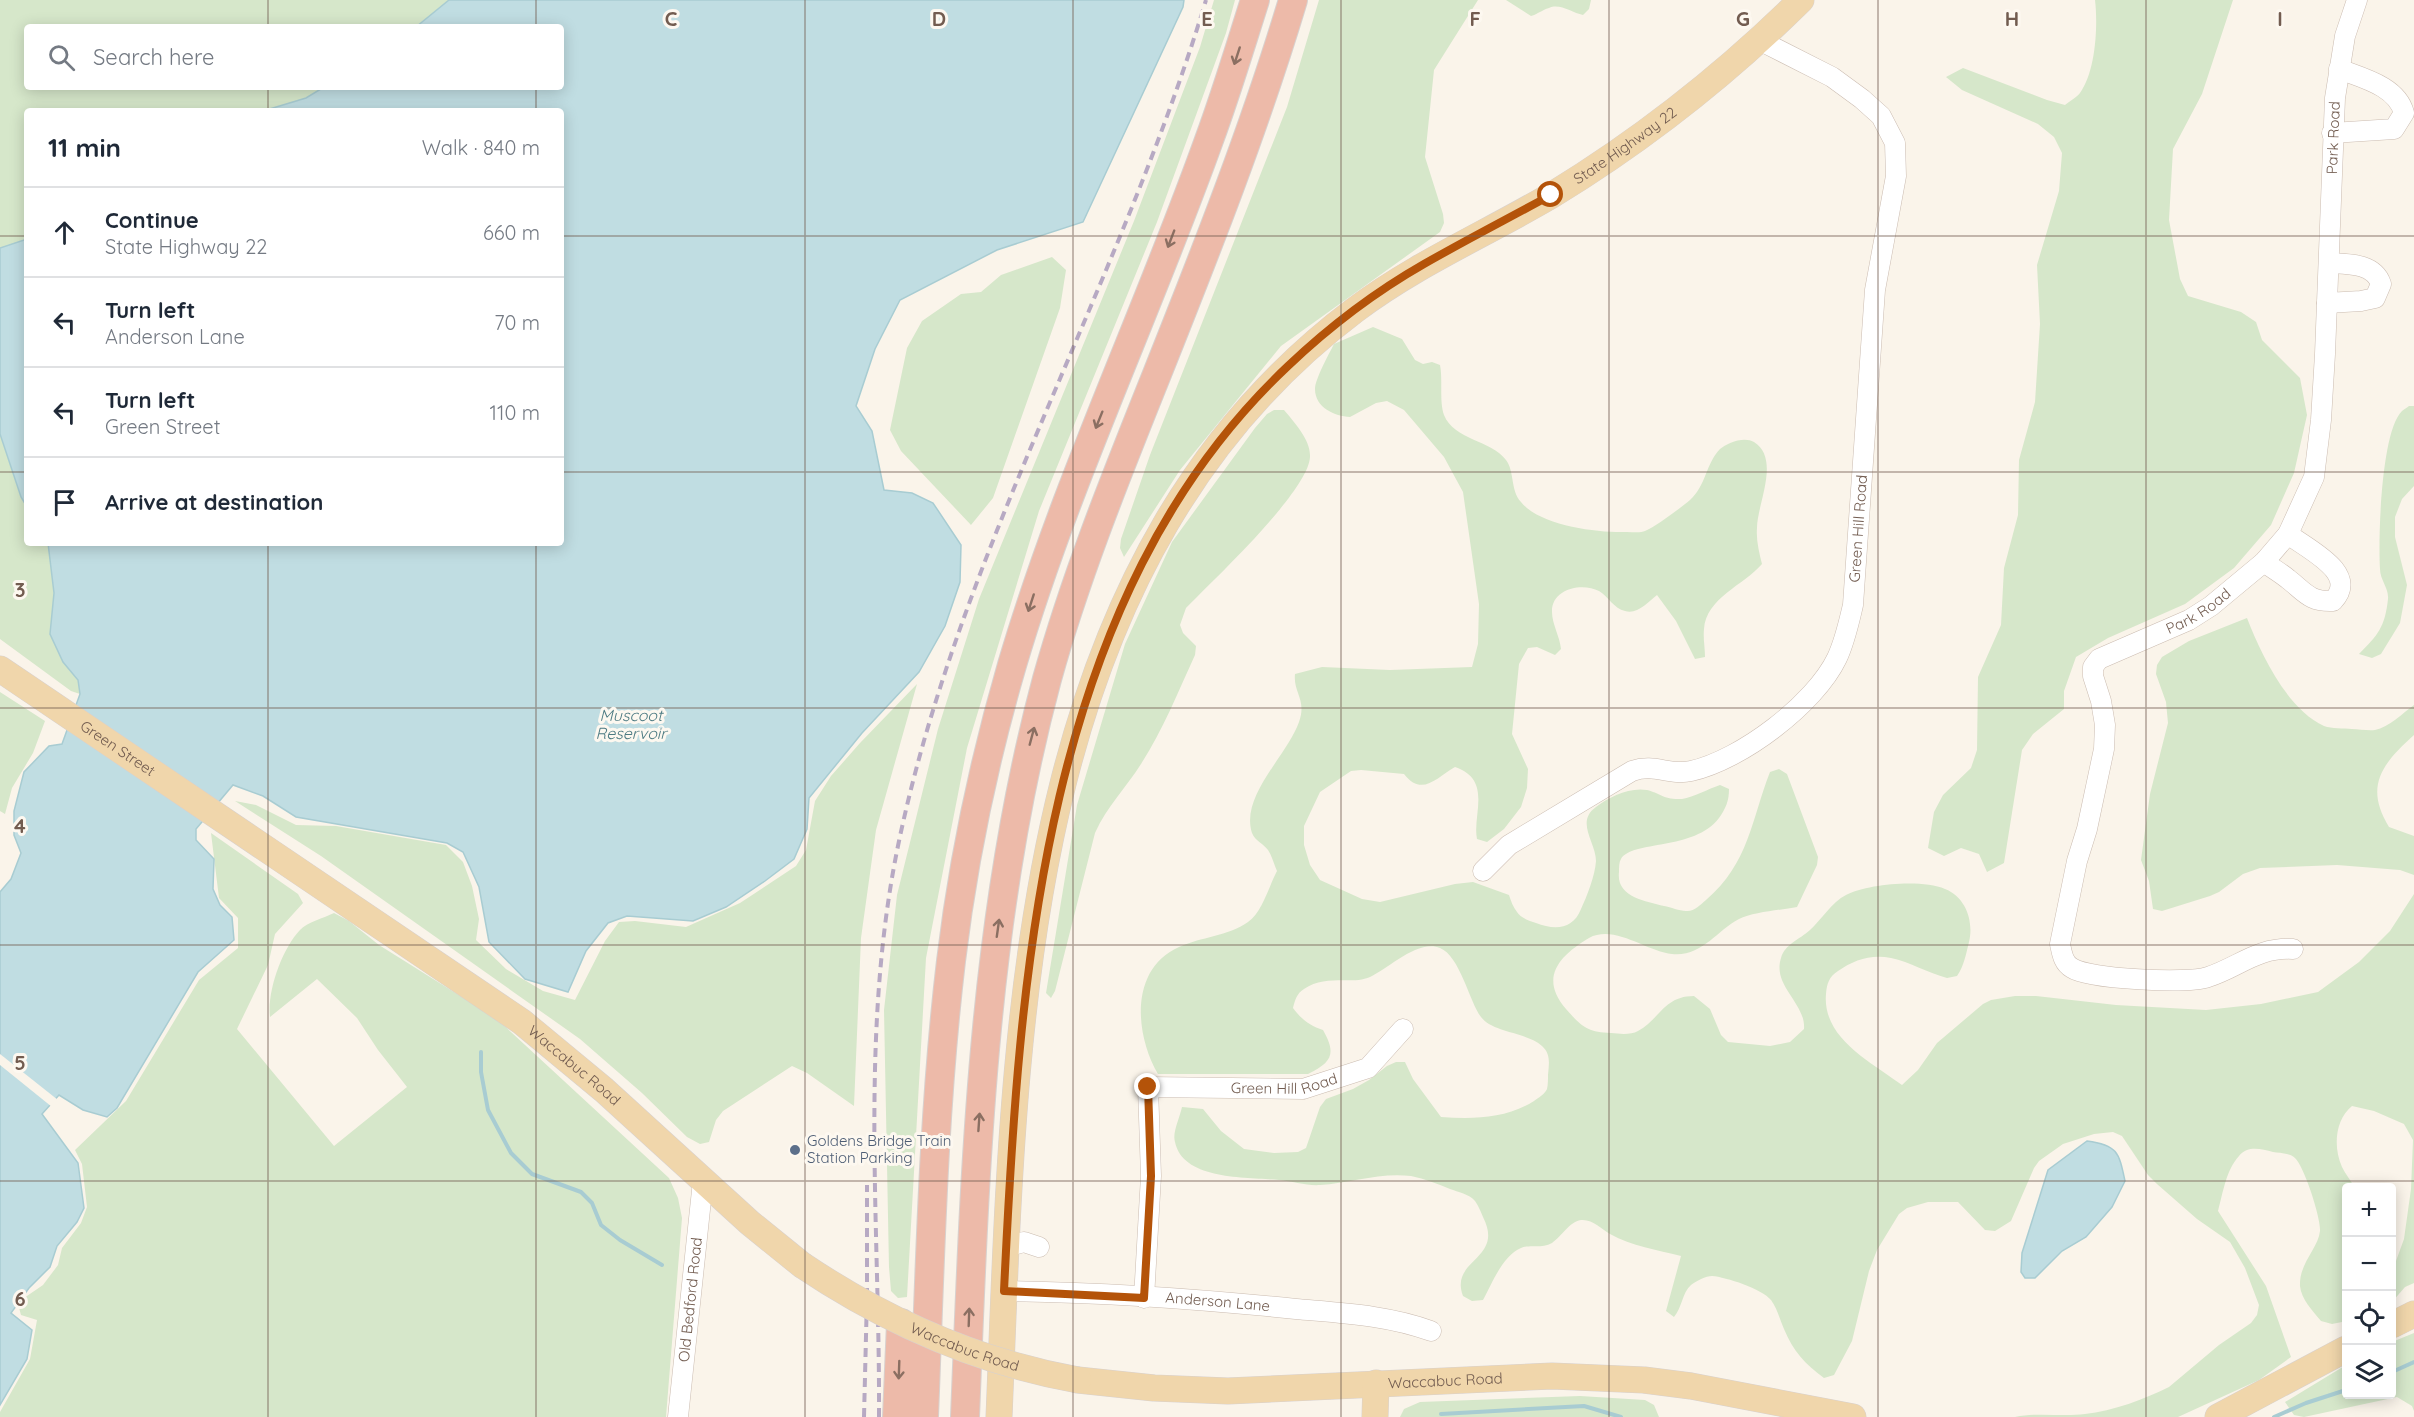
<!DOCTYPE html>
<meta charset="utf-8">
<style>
body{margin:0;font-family:Quicksand,sans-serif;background:#f2f2f3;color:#1f2937}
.controls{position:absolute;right:18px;bottom:18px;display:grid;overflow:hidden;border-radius:6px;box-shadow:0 3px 15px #0003}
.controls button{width:54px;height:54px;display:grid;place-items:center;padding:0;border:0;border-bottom:2px solid #e0e1e3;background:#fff;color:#1f2937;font:30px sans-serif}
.stop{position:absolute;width:18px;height:18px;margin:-14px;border:4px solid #b45309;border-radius:50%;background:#fff}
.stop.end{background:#b45309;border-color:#fff;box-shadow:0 2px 6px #0008}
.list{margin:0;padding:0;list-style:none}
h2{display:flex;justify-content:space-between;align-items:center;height:78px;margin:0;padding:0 24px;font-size:26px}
h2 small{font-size:20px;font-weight:400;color:#747a83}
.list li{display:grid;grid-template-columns:39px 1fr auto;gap:18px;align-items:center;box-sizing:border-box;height:90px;padding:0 24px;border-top:2px solid #e0e1e3}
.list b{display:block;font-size:22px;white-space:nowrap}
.list p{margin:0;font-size:20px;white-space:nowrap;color:#747a83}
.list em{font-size:20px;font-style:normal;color:#747a83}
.icon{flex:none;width:33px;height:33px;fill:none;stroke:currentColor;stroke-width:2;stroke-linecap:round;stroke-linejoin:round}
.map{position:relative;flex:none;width:2414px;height:1417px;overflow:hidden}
.search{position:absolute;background:#fff;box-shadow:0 3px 15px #0003;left:24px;top:24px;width:540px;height:66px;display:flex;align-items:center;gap:15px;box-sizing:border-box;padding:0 21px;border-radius:6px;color:#747a83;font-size:22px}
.panel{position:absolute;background:#fff;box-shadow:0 3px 15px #0003;left:24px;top:108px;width:540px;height:438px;border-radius:6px}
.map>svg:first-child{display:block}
.green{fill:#d6e7ca}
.water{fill:#c0dde2;stroke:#a8ccd2;stroke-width:1.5}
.pier{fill:#faf4ea}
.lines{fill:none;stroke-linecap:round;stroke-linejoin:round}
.stream{stroke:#a8ccd2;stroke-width:4}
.minor-casing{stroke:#cbbcb1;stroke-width:21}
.major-casing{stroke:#d8d1ce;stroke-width:27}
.highway-casing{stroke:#d8d1ce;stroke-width:30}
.minor{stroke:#fff;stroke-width:20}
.major{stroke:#f0d6ab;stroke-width:26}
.highway{stroke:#edbaa9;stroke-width:28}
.rail{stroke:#b7a9c3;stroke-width:4;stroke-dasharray:9 6;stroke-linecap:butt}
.major-bridge-casing{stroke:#d8d1ce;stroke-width:27;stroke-linecap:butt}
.major-bridge{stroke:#f0d6ab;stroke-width:26}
.oneway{stroke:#8b6f62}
.route{stroke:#b45309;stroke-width:8}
.grid{fill:none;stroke:#725c50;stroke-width:1.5;stroke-opacity:0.55}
.service-dot{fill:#5c6f8a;stroke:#fdf8f0;stroke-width:2}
.labels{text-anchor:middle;stroke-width:6;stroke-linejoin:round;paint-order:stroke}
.street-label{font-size:15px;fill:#725c50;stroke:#fdf8f0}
.service-label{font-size:15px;fill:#4e5e75;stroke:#fdf8f0;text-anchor:start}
.water-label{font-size:16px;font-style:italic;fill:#4c7a82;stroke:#fdf8f0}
.grid-label{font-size:20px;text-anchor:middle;font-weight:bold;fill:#725c50;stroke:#fdf8f0;stroke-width:6;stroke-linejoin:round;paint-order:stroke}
</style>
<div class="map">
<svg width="2414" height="1417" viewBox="0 0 2414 1417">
<rect width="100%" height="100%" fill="#faf4ea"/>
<path class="green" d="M0 0H449L416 27H27V87H324L306 98 263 111H27V239L0 248Z
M1214 0H1235L1226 33 1157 222 1039 511 967 748 926 958 907 1297 898 1298 891 1291 889 1267 884 1010 897 895 938 729 979 599 1134 221 1200 47Z
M1319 0H1478L1434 70 1425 157 1443 214 1444 223 1440 232 1281 346 1180 470 1124 557 1120 548 1121 539 1150 455 1287 107Z
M1506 0H1591L1589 9 1583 15C1572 13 1560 3 1549 8 1542 10 1538 14 1531 16Z
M2095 0H2233L2202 94 2173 149 2169 220 2180 279 2188 296 2241 312 2256 322 2262 340 2300 378 2307 415 2294 473 2271 525 2234 568 2185 604 2108 638 2076 657 2064 691V709L2033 734 2022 750 2004 863 1987 872 1979 854 1961 848 1944 856 1928 848 1934 812 1943 795 1971 768 1977 750 1978 677 2001 625 2004 568 2018 515 2019 460 2035 402 2040 324 2037 265 2059 191 2062 153 2054 137 2038 124 1962 90 1946 77 1963 68 2047 100 2065 105C2070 101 2077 97 2080 93 2096 71 2098 25 2095 0Z
M1052 257 1066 270 1060 308 993 498 971 525 901 451 890 430 907 348 922 321 961 294 981 292 1001 275Z
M1373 327 1402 339 1415 360 1423 364 1432 362 1440 365C1443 380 1439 401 1444 415 1454 440 1491 440 1506 460 1515 472 1510 490 1521 502 1540 526 1598 533 1627 532 1633 532 1641 533 1645 531 1655 527 1682 507 1690 500 1706 486 1706 463 1720 449 1727 443 1744 436 1754 442 1781 459 1757 504 1757 528 1756 540 1759 552 1762 564 1744 585 1706 598 1704 629 1703 638 1705 648 1705 657L1695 659 1676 621 1657 595C1648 602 1637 615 1625 611 1614 609 1608 596 1599 591 1582 582 1551 589 1552 612 1552 624 1560 637 1561 649L1555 655 1537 647 1528 648 1519 664 1512 734 1528 769 1527 788 1521 807 1504 829 1487 842 1477 839C1472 815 1493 780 1455 767 1436 778 1422 797 1404 774L1361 770 1351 771 1320 792 1304 826V845L1310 865 1320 880 1362 899 1380 902 1455 884 1473 882 1509 895C1511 901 1513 907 1517 912 1521 918 1529 921 1536 923 1554 930 1573 930 1581 909 1587 896 1595 876 1596 861 1596 842 1575 822 1596 807 1609 797 1629 787 1647 790 1660 793 1663 800 1682 799 1694 797 1708 789 1720 785L1729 789C1729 801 1726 808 1719 818 1694 851 1632 840 1621 859 1619 862 1619 867 1619 872 1616 897 1645 901 1664 906 1671 907 1679 911 1686 911 1694 912 1700 905 1706 900 1749 863 1751 821 1770 772L1779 769 1787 774 1818 857 1817 865 1797 907C1781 910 1753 912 1739 919 1716 931 1702 957 1672 954 1647 952 1615 924 1589 938 1559 956 1539 978 1566 1009 1582 1027 1587 1032 1611 1033 1620 1034 1631 1035 1638 1031 1660 1019 1664 996 1694 996L1710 1009 1721 1035 1728 1042 1770 1046 1790 1042 1804 1029C1806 1003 1772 986 1781 958 1785 944 1799 940 1810 930 1821 920 1832 902 1846 895 1868 884 1921 879 1945 889 1966 897 1974 922 1969 942 1966 954 1964 966 1957 976L1947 978C1928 973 1910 962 1891 958 1871 954 1854 960 1838 971 1829 977 1827 983 1826 994 1822 1038 1871 1062 1902 1085L1918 1070 1937 1043 1983 1004 1991 1000 2015 996H2036L2116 1005 2206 1010 2261 1004 2318 992 2359 962 2390 931 2414 894V1283L2405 1287 2392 1302V1272L2404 1239 2411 1189 2413 1140 2404 1124 2374 1111 2352 1106C2335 1120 2333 1147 2342 1167 2345 1174 2351 1180 2354 1187L2346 1188V1300L2345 1314 2342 1322 2332 1324 2321 1321C2313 1311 2301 1299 2300 1286 2299 1263 2318 1249 2320 1231 2321 1218 2304 1166 2295 1158 2290 1153 2279 1153 2273 1152 2261 1149 2248 1145 2239 1156 2226 1170 2223 1193 2218 1211L2266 1286 2291 1357 2259 1380 2178 1417H2015C2038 1412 2062 1417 2085 1414 2113 1411 2145 1399 2169 1387L2219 1345 2251 1323 2257 1315 2259 1305 2245 1268 2230 1242 2197 1219 2157 1184 2148 1175 2122 1136 2113 1132 2094 1134 2063 1144 2039 1161 2034 1168 2011 1221 1995 1231 1985 1230 1958 1202H1928L1907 1208 1899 1214 1877 1250 1869 1271 1852 1341 1834 1375 1824 1378C1805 1364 1793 1351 1784 1329 1780 1320 1777 1308 1771 1300 1762 1289 1726 1277 1712 1276 1706 1276 1696 1281 1691 1285 1682 1293 1682 1308 1674 1317L1666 1311 1681 1256C1657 1250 1632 1246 1610 1234 1601 1229 1593 1219 1581 1220 1569 1222 1562 1236 1552 1243 1542 1249 1530 1244 1521 1248 1502 1256 1492 1284 1483 1300L1472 1301 1463 1296C1449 1259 1505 1260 1483 1217 1481 1212 1478 1205 1475 1201 1469 1194 1458 1192 1450 1189 1438 1184 1425 1179 1411 1176 1381 1172 1350 1183 1320 1185 1307 1186 1292 1181 1279 1180 1249 1177 1183 1181 1175 1142 1172 1133 1180 1117 1182 1107L1203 1109 1221 1131 1244 1149 1274 1153 1298 1152 1306 1148 1320 1107 1326 1099 1353 1089 1369 1080 1387 1066 1396 1062H1405L1413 1079 1441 1117C1473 1119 1506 1119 1534 1101 1538 1098 1545 1094 1547 1089 1548 1085 1548 1079 1548 1075 1549 1064 1551 1054 1542 1046 1527 1032 1493 1033 1481 1017 1469 1001 1460 956 1440 948 1418 939 1388 969 1370 977 1353 985 1326 974 1304 989 1297 993 1295 1000 1293 1008 1301 1019 1310 1026 1323 1030 1336 1053 1333 1062 1308 1074H1158C1135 1035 1129 969 1179 947 1201 937 1228 936 1248 922 1262 913 1269 886 1277 871 1274 864 1272 856 1268 850 1264 844 1255 841 1252 833 1240 796 1287 756 1299 722 1307 699 1293 693 1295 674L1322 667 1390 670 1472 667 1478 644 1479 604 1463 492 1444 457 1404 410 1387 401 1376 403 1350 417C1335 416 1315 408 1315 389 1315 379 1329 354 1334 344Z
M2409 406H2414V486L2402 499 2395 517V537L2407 585 2400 623 2381 654 2372 658 2359 654C2378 635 2385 627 2388 599 2389 588 2380 580 2380 569 2378 539 2381 431 2402 411 2404 409 2407 408 2409 406Z
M1274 410H1284C1294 422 1311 440 1310 457 1308 492 1213 580 1186 608L1180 625 1183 633 1196 646 1195 655C1178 692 1163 730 1141 764 1126 788 1107 806 1095 833L1055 991 1051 998 1046 993 1077 805 1125 644 1172 542 1255 428 1267 414Z
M0 434 21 497 27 507V543H48L50 547 54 593 50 634 63 662 78 680 80 694 71 691 0 639Z
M2247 618C2261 654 2287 709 2324 726 2332 729 2343 728 2352 729 2359 729 2368 731 2375 730 2389 727 2403 713 2414 705V735C2382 764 2364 786 2389 827L2414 836V875L2400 870 2337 865 2260 868 2243 874 2219 892 2210 896 2162 911 2153 909 2149 881 2141 860 2150 794 2168 723 2166 702 2156 674 2157 665 2162 657 2189 641Z
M917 684 876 830 861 938 854 1106 807 1073 792 1066 723 1111 716 1120 709 1142 700 1144 687 1137 642 1093 580 1039 321 856 235 801 256 805 296 825 336 826 446 845 463 862 472 886 479 919 476 940 506 969 543 991 575 1000 605 941 619 922 635 921 686 927 740 903 796 866 806 850 815 801 831 776 860 743Z
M0 692 45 721 33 753 12 788 5 814 0 811Z
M211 833 298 894 303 903 275 934 268 965 237 1029 334 1146 407 1087 378 1050 357 1018 317 979 270 1017C267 991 282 949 300 930 307 922 324 918 334 913L349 921 379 945 497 1019 669 1178 678 1198 682 1218 666 1417H0V1412L30 1359 37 1320 21 1315 18 1304 24 1298 43 1285 58 1265 62 1248 81 1223 87 1207 82 1164 75 1150 126 1101 199 980 238 948V918L219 898Z
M2414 1333V1411L2412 1406 2397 1397 2304 1417 2294 1415 2285 1402 2346 1365V1394H2392V1342Z
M1580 1396 1645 1400 1654 1405 1659 1417H1400L1404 1409 1420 1402Z"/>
<path class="water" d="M449 0H1184L1183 7 1083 222 997 250 900 300 875 349 856 406 872 431 884 490 912 493 933 503 961 545 960 582 945 626 919 672 862 733 809 798 807 829 794 859 765 881 726 907 693 921 627 916 608 923 586 951 568 992 525 979 489 942 479 887 463 852 447 843 296 817 263 796 233 785 196 829V840L214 859 213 889 220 905 232 917 234 940 198 972 117 1108 107 1117 83 1110 59 1095 42 1114 78 1163 84 1208 77 1222 57 1246 50 1267 29 1288 11 1313 32 1330 27 1359 0 1405V892L11 879 21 853 14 835V811L24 772 49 746 62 744 80 694 78 680 63 662 50 634 54 593 48 543H561V111H263L306 98 324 87H561V27H416Z
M27 239V507L21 497 0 434V248Z
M2087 1141C2118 1145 2119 1153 2125 1181L2112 1207 2086 1237 2062 1251 2035 1278H2025L2021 1272 2022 1253 2048 1170Z"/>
<path class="pier" d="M0 1054 58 1100 52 1107 0 1065Z"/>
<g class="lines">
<path class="stream" d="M481 1052V1072L488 1110 511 1153 532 1174 581 1192 592 1203 601 1225 620 1240 662 1265
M2392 1372 2414 1362
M1441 1414 1584 1406 1621 1417
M2274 1417 2306 1403 2346 1390"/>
<defs>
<g id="minor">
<path d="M2332 133 2394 129 2404 113C2397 86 2362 78 2339 69"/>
<path d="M2327 303 2361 301 2375 298 2381 284C2374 263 2348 264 2330 263"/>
<path d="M2264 562C2272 568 2281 573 2288 579 2305 592 2309 602 2333 601 2360 573 2307 549 2288 534"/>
<path id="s1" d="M1483 871 1509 845 1632 771C1655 763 1669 776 1691 771 1741 760 1815 704 1837 658 1845 641 1849 622 1853 605L1875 290 1896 176 1895 143 1881 116 1862 99 1832 77 1759 40"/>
<path id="s2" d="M2293 949C2257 947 2239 967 2208 977 2188 984 2088 979 2072 968 2063 963 2062 953 2060 944L2077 861 2087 829 2104 749 2105 725 2101 701 2093 676V667L2099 659 2189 620 2211 606 2264 562 2288 534 2314 477 2321 420 2325 354 2335 98 2345 36 2357 0"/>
<path d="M1006 1247 1024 1242 1039 1247"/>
<path id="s3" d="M1004 1291C1101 1292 1200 1299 1296 1309 1341 1313 1388 1315 1431 1331"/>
<path id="s4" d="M1144 1298 1151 1176 1148 1087 1303 1089 1368 1068 1403 1029"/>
<path id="s5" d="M678 1417 703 1181"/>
</g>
<g id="major">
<path id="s6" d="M0 669 522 1022 604 1090 750 1223 802 1265"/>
<path d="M2392 1325 2414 1314"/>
<path id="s7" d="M1078 1380 1154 1388 1228 1391 1552 1376 1644 1380 1691 1386 1853 1417"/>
<path id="s8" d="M999 1417C1015 1032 1015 566 1355 310 1416 264 1486 234 1552 195 1642 140 1726 74 1801 0"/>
<path d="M1375 1417 1376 1383"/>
<path d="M2218 1417 2346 1349"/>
</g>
<path id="highway" d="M897 1417 901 1323
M924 1417C930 1265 933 1112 951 961 963 861 984 761 1012 665 1065 485 1146 316 1209 140 1226 94 1240 47 1255 0
M965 1417C975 1169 982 920 1047 679 1076 575 1117 474 1157 374 1206 251 1255 127 1293 0"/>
</defs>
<use href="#minor" class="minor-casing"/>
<use href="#major" class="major-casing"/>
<use href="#highway" class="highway-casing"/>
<use href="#minor" class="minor"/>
<use href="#major" class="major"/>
<use href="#highway" class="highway"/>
<path class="rail" d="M864 1417 867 1296V1185
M879 1417C880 1225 859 1031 899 841 961 547 1120 286 1206 0"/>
<defs>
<g id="major-bridge">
<path id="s9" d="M802 1265C887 1322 977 1362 1078 1380"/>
</g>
</defs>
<use href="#major-bridge" class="major-bridge-casing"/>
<use href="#major-bridge" class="major-bridge"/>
</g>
<defs><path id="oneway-shaft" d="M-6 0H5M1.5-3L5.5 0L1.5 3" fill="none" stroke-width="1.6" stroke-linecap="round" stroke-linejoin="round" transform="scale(1.5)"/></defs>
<g class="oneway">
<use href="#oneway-shaft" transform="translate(1237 56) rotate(108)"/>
<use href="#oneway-shaft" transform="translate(1171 239) rotate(111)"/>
<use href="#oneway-shaft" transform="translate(1099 420) rotate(112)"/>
<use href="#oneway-shaft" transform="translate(1031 603) rotate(108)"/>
<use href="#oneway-shaft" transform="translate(1032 736) rotate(-75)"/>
<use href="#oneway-shaft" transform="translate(998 928) rotate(-82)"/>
<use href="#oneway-shaft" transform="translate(979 1122) rotate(-86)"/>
<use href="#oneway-shaft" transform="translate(969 1317) rotate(-88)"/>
<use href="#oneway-shaft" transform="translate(899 1370) rotate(92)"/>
</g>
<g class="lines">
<path class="route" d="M1148 1087 1151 1176 1144 1298 1004 1291C1019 976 1042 597 1288 366 1329 327 1375 292 1424 264 1466 240 1509 218 1551 195"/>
</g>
<path class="grid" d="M268 0V27M536 0V27M805 0V1417M1073 0V1417M1341 0V1417M1609 0V1417M1878 0V1417M2146 0V1417M268 87V111M536 87V111M0 236H27M561 236H2414M0 472H27M561 472H2414M268 543V1417M536 543V1417M0 708H2414M0 945H2414M0 1181H2414"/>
<circle class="service-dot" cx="795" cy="1150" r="6"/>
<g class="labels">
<g class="street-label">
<text dy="5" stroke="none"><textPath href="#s2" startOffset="1182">Park Road</textPath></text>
<text dy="5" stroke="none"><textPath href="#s8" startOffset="1522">State Highway 22</textPath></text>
<text dy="5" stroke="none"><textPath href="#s1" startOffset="561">Green Hill Road</textPath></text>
<text dy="5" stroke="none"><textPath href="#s2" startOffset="660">Park Road</textPath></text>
<text dy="5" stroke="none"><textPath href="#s6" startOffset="142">Green Street</textPath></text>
<text dy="5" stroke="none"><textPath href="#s6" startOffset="698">Waccabuc Road</textPath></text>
<text dy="5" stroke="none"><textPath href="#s4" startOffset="348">Green Hill Road</textPath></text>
<text dy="5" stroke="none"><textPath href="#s5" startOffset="118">Old Bedford Road</textPath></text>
<text dy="5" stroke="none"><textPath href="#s3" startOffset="214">Anderson Lane</textPath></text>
<text dy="5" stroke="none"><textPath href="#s9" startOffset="183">Waccabuc Road</textPath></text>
<text dy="5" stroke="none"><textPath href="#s7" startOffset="368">Waccabuc Road</textPath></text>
</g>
<g class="service-label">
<text x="807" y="1146">Goldens Bridge Train<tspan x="807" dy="17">Station Parking</tspan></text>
</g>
<g class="water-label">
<text x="631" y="721">Muscoot<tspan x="631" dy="18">Reservoir</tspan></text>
</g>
</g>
<g class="grid-label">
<text x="671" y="26">C</text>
<text x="939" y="26">D</text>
<text x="1207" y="26">E</text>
<text x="1475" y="26">F</text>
<text x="1743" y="26">G</text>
<text x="2012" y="26">H</text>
<text x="2280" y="26">I</text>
<text x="20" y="597">3</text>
<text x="20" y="833">4</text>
<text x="20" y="1070">5</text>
<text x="20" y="1306">6</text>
</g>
</svg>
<div class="controls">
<button>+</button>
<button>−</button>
<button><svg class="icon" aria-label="locate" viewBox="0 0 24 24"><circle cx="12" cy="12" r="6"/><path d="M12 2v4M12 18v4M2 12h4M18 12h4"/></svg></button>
<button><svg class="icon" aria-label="layers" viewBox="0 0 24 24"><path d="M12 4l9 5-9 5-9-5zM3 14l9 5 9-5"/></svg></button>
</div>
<div class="stop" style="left:1551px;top:195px"></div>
<div class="stop end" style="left:1148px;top:1087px"></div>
<div class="search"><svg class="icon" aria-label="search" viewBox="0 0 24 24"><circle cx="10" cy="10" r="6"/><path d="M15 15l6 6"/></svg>Search here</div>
<section class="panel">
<h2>11 min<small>Walk · 840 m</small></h2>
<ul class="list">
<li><svg class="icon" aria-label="ahead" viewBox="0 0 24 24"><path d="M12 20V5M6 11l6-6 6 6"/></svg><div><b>Continue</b><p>State Highway 22</p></div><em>660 m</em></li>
<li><svg class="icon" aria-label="left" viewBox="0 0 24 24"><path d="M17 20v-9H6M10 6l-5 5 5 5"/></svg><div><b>Turn left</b><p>Anderson Lane</p></div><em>70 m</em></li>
<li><svg class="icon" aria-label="left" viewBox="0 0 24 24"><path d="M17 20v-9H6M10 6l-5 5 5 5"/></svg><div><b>Turn left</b><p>Green Street</p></div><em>110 m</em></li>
<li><svg class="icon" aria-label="arrive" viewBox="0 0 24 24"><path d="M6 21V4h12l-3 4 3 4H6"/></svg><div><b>Arrive at destination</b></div></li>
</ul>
</section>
</div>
